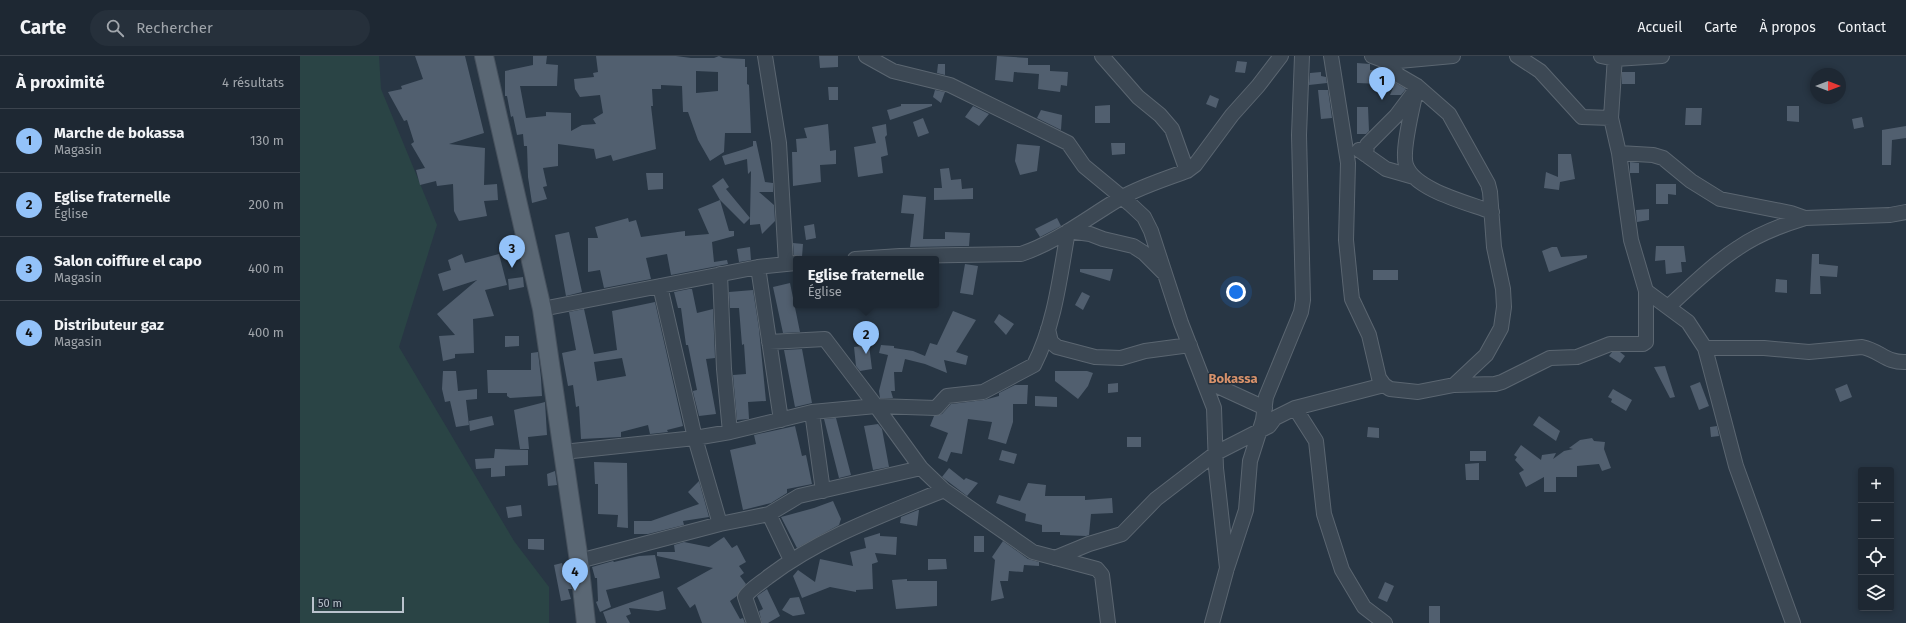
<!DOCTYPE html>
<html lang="fr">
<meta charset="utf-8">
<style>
body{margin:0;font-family:"Fira Sans",sans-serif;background:#26303b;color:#f1f3f6}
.controls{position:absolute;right:12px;bottom:12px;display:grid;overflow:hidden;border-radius:4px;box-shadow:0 2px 6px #0003}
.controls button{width:36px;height:36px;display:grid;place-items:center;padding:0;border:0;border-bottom:1px solid #3c444e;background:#1e2833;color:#f1f3f6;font:20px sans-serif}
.compass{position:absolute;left:1510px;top:12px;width:36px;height:36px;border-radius:50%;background:#1e2833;box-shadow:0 2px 6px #0003;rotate:90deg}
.scale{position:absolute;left:12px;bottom:10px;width:92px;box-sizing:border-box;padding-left:4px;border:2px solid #bac3cd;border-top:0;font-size:11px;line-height:14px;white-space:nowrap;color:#bac3cd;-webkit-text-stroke:3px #212d39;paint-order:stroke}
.you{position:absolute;left:936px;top:236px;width:14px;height:14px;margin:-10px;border:3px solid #fff;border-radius:50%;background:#1a73e8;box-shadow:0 0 0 6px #1a73e833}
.badge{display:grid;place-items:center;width:26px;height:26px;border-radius:50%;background:#93c2f9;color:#111;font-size:13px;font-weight:700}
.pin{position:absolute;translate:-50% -33px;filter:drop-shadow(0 1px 2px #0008)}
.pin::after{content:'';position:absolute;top:21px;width:14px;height:12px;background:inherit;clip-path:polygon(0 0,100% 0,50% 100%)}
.popup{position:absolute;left:493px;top:200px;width:146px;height:52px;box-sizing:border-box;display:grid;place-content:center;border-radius:4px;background:#1e2833;filter:drop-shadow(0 1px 3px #0005);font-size:13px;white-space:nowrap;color:#a1a6ac}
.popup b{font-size:15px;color:#f1f3f6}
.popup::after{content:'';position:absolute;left:50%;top:100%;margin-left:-8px;border:8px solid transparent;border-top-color:#1e2833}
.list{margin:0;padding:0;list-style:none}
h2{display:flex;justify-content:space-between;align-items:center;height:52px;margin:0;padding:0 16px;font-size:17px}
h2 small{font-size:13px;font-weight:400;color:#a1a6ac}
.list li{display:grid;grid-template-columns:26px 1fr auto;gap:12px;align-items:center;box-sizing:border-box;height:64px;padding:0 16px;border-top:1px solid #3c444e}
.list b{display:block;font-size:15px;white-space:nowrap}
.list p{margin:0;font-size:13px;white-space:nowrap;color:#a1a6ac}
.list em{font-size:13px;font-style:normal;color:#a1a6ac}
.icon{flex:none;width:22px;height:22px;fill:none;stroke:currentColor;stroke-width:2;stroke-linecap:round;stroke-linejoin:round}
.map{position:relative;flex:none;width:1606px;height:567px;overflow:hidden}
header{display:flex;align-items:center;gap:24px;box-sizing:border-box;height:56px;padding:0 20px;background:#1e2833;border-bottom:1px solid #3c444e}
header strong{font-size:19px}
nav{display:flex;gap:22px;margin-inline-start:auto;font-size:14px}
.search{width:280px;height:36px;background:#26303b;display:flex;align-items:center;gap:10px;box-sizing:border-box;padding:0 14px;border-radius:22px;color:#a1a6ac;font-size:15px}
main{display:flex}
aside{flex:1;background:#1e2833}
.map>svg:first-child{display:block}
.green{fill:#2a4445}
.building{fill:#515f6f;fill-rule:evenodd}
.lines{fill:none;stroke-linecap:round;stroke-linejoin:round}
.minor-casing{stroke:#5b6671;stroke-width:16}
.major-casing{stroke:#46515d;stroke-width:20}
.minor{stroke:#3c4854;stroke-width:14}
.major{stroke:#5a6774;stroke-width:18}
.labels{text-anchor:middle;stroke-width:3;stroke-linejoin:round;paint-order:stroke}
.quarter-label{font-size:13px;font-weight:bold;fill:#d8926b;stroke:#212d39}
</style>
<header>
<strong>Carte</strong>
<div class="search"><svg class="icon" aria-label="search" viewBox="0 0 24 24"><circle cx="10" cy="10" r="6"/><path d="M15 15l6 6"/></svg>Rechercher</div>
<nav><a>Accueil</a><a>Carte</a><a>À propos</a><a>Contact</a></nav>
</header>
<main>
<aside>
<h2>À proximité<small>4 résultats</small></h2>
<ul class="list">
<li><span class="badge">1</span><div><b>Marche de bokassa</b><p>Magasin</p></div><em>130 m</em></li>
<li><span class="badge">2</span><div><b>Eglise fraternelle</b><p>Église</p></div><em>200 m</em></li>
<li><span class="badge">3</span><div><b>Salon coiffure el capo</b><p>Magasin</p></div><em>400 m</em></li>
<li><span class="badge">4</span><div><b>Distributeur gaz</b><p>Magasin</p></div><em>400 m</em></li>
</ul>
</aside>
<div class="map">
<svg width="1606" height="567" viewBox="0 0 1606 567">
<rect width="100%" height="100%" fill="#283644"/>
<path class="green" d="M0 0H79L81 33 137 169 99 291 214 485 249 531V567H0Z"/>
<path class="building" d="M115 0H165L184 77 149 88 185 92 184 129 197 128 198 144 184 145 187 160 159 165 154 155 153 128 137 130 136 125 120 129 116 114 125 112 111 88 114 86 107 64 104 65 88 36 102 33 101 30 123 23Z
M233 0H247L246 8 258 9 257 30H220L226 62 246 60V56L271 57V75L282 69 296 68 293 63 303 57 300 39 280 41 275 33 274 23 294 21 293 17 298 16 296 0H376L391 2H414L419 0 423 2 445 3V11H447V28L449 29 451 77H425L424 96 410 105 398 84 388 56H383L382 30 361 29V33H352L353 50H351L356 93 313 105 311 99 296 103 294 93 258 88V110L243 112 247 130 243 131 247 143 232 147 228 121 227 90H224L223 78 217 79 213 60 211 61 207 40H205V15L233 9ZM396 15 418 16V35L396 37Z
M519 0H538V11L520 12Z
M697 0 728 2V9H750V15L768 16 767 30 761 29 760 36 738 33 739 18 714 16 713 26 695 24Z
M937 5 947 6 945 17 935 16Z
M1057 7 1070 8V14L1084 15 1094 26 1106 33 1101 39H1090L1093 32 1083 31V28L1057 27Z
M638 8H645V19L637 17Z
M1021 16V20L1026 21 1027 27 1009 29 1010 17Z
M1322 16H1335V28H1322Z
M528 31H538V44H529Z
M635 34 645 36 641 47 633 41Z
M1018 34H1028L1032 62 1021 63Z
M910 39 919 43 916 52 906 48Z
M601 48H632V50L590 64 587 54 601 50Z
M810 49V67H795V50Z
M673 50 689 58 679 70 665 61Z
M1487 50H1499V66L1487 65Z
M1057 51H1068L1069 75 1066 78H1057Z
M1386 52H1402L1401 69H1385Z
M741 54 762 59 761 74 737 62Z
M1562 61 1564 71 1554 73 1552 63Z
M623 62 629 77 618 81 613 66Z
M528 68 530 95 536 94V108L520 109 521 126 493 130 492 96H497L496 83 507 82 504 72Z
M586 68 587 79 585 81 588 99 581 101 583 117 558 121 554 91 576 87 572 71Z
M1606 70V82L1592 84 1591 109H1582V74Z
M453 85H456L465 126 473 127V136H459L474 149 475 165 462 178 460 168 450 169V162L444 168 420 144 412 130 423 122 429 131 426 133 450 162 451 115 448 118 447 103 425 109 422 100 445 93 453 90Z
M811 87H825V98L812 99Z
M717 88 740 90 737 115 720 119 715 105Z
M1258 98H1271L1275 123 1260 126 1259 134 1244 132 1246 116 1258 121Z
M1330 106 1339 107V117H1330Z
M649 112 651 124 661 123 662 133 673 132V143L634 144V132H642L640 113Z
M346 117H363V133L348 134Z
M1356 128H1376V139L1368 138V148H1356Z
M603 139 626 141 623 183H645V176L670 177 669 190 610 191 614 158 601 157Z
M420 144 429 175H434V180L412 186 414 206 427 204 428 208 371 219 367 198 346 202 351 223 304 232 300 214 288 216V182H298L295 171 328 162 329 166 336 164 341 181 385 175V180L409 178 398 153Z
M1349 153V164L1337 166 1336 154Z
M757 162 761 170 740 181 735 173Z
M514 168 516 182 506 184 504 170Z
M269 176 282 236 266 240 255 179Z
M493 187 503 188 502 201 494 199Z
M1356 190H1384L1386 206H1381L1382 216 1366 218 1365 204 1355 205Z
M450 191 451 204 439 206 437 193Z
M1252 191H1257L1261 201 1287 199V202L1249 216 1242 195Z
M162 198 165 207 199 198 207 229 185 234 194 260 173 263 174 297 155 298V302L143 305 139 280 155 279 137 258 177 224 143 235 138 218 151 214 148 204Z
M1512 198H1519V208L1538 210 1537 221 1520 220 1521 238H1510Z
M665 208 678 210 673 239 660 237Z
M780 213H813L810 225 780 216Z
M1073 214H1098V224H1073Z
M223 221 224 231 209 234 208 223Z
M1476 223 1487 224V237L1475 236Z
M490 227 500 276 483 277 473 231Z
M389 233H392L397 257 413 253 415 302 406 303 416 358 399 360 393 336V335L397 334 388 289H386L381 252H378L374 236Z
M453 234 459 273 466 345 448 346 449 363 437 364 433 319 446 318 444 288 442 289 439 252H430L429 236Z
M782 236 790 240 783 254 775 249Z
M355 246 383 370 367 374 368 376 350 378 348 369 321 376V381L281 383 279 350 276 351 273 329 268 330 262 297 276 294 269 256 284 253 294 298 317 294 312 255ZM322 302 326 320 297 325 294 306Z
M653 255 676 264 656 296 668 300 666 309 644 304 647 317 625 308 605 303 602 316H594L595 335H591L593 342H580L579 335 588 299 579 297 581 289 594 290V292L613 295 625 300 630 287 637 289Z
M699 258 714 268 706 279 694 266Z
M205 280H219V290L205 291Z
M569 289 572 313 560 315 556 310 554 291Z
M502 293 512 347 495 351 484 294Z
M238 296 241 322 242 340 210 342 207 340V337H188L187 314H231V297Z
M1312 296H1320L1325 300 1320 307 1309 300Z
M1365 310 1375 341 1370 342 1354 311Z
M143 315H156L158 335 177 333V343L166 344 169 369 156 371 150 345 145 346 142 333Z
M755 315H787L793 317 788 330 778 343 755 325Z
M1400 326 1409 350 1399 354 1390 330Z
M818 327V336L808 337V328Z
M1547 328 1552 341 1540 346 1535 333Z
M715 329H728L727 348H713V366L706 388 688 383 692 366 668 363 662 398 651 396 647 406 638 402 648 377 630 370 634 360 642 358 651 348 684 344 699 340V337Z
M1313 333 1332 344 1326 355 1311 346 1312 343 1308 341Z
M735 340 757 341V351L735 350Z
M245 346 247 379 228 381 229 393H220L214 354Z
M192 360 194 369 170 375 169 365Z
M1239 360 1260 375 1256 385 1233 369Z
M536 362 551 419 539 422 524 363Z
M578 368 582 373 589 411 573 414 564 370Z
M495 370 502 400 506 399 512 428 487 433V437L471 447 443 454 430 394 456 388 454 379Z
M1417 370 1419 380 1411 381 1410 371Z
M1068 371 1079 372V382L1067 381Z
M827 381H841V391H827Z
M1292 382 1294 385 1305 386 1304 393 1311 412 1302 415 1299 408 1277 410V421H1256V436H1244V421L1226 431 1219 417 1224 414 1215 404 1217 401 1214 399 1221 389 1241 404 1242 399 1256 397 1253 403 1264 395 1273 393 1269 392 1280 384Z
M195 393 228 394V409L205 410V420L191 421V412L176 413 175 403 194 402Z
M702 394 717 398 714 408 699 404Z
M1170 395H1186V405H1170Z
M294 406 327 407 328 472 317 471 318 459 298 458V428H295Z
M1179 407V424H1166L1165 408Z
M649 412 664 424 666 422 678 427 667 440 642 421Z
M255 415 257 429 248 430 247 418Z
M399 425 409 461 383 465 384 469 348 478H334V465H351L399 448 388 436Z
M728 427 746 429 745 440H785V444L812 442 813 457 791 458 789 479 786 480 760 479V476H742V469L725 465 726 458 696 447 699 439 720 445Z
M533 445 541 463 539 469 497 492 481 461 514 452Z
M221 449 222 460 208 462 206 451Z
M618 454H619L617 470 600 467 601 461Z
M580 477V480L597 481 596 499 575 497 578 506 572 508 573 533 556 534V536L530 531 502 542 493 520 498 514 515 526 520 503 553 510 550 496 566 492 564 482Z
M674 480H684V496H674Z
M424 481 432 492 437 489 446 506 439 510 444 517 440 520 446 528 437 540 430 545 440 563 443 562 445 567H402L395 548 390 552 377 532 413 512 357 500V496H375L374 489 384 486 409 491Z
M228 483H244V494L228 493Z
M703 485 728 503 739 506V510L724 509 723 516 709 515 708 525H700L704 542 691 545 695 504 692 501Z
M355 499 360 522 306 534 311 551 300 556 296 546 298 545 297 522H295L292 511 313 505 314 506 339 500Z
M628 503H646L647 513 628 514Z
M262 507 263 512 268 511 272 533H268L271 543 261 545 254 509Z
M607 523V525H637V550L596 553 592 524Z
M1085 526 1094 530 1087 546 1078 542Z
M467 533 480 560 468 567H462L459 555 463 553 457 540Z
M363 535 366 553 358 555 329 552 331 558 326 560 330 567H307L303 556Z
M499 541 505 558 493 560 482 554 490 542Z
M1129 550H1140V567H1129Z"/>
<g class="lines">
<defs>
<path id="minor" d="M465 0 479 87 486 207
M566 0 593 15 650 29 768 87 784 110 830 148 844 161 851 175 881 267 914 352 916 412 927 512
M802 0 838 41 860 59 872 73 887 115
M1031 0 1048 107 1046 184 1051 234 1052 243 1069 279 1079 322 1084 329 1090 333 1118 336 1154 329 1195 328 1202 326 1250 302 1277 301 1310 288H1343L1346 286V235L1331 184 1319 97 1311 62 1315 0
M1072 0 1088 6 1098 19 1117 30 1149 58 1188 128 1190 136 1194 191 1203 233 1204 251 1201 272 1186 299 1154 329
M1217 0 1240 15 1282 61 1311 62
M1301 0 1315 3 1362 0
M1088 6 1153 0
M1117 30C1114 47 1101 94 1106 109 1114 134 1169 147 1192 156
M1059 94 1086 113 1114 121
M1319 97 1353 99 1363 102 1391 125 1420 143 1491 157 1505 162 1590 159 1606 156
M1066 99 1067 89 1096 60 1114 36
M555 203 600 200 721 198C757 186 787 162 819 143 837 132 867 122 887 115L895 109 932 59 958 30 981 0
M458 211 481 364
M420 218 424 313 430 376
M360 230 395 382 420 468
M1346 235 1388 266 1405 292 1436 410 1493 567
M1368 251C1390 231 1413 208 1438 192 1458 178 1482 169 1505 162
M242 253 458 211 496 207
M748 273 751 286 757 291 795 301 821 302 845 295 890 289
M469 286 525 283 576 350 636 352 647 340 683 336 734 309C755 268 760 220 768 175L790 178 803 183 833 190 844 197 863 216
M1405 292H1464L1509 296 1562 291C1581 295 1586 307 1606 306
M904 324 965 352
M995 352 1016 385 1024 458 1042 514 1064 551 1085 567
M512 356 523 435
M263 396 395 382 430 376 512 356 576 350 621 412 644 434 733 496 797 513 802 519 808 567
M469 458 491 504
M755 502 789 488 822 478 856 443 916 397 969 370 975 362 995 352 1084 329
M279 505 420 468 469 458 499 440 621 412
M454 567 445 541C450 533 461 527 468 521 521 481 583 459 644 434
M912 567 927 512 946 454 950 405 963 364 966 341 1001 256 1003 244 999 79 1002 0"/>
<path id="major" d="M184 0 242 253 279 505 286 567"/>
</defs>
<use href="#minor" class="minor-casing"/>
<use href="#major" class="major-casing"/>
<use href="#minor" class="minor"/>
<use href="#major" class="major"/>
</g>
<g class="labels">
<g class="quarter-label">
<text x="933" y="327">Bokassa</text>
</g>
</g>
</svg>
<div class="controls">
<button>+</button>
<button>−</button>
<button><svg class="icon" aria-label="locate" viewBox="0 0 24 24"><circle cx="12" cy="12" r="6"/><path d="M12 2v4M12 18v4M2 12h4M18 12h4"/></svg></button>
<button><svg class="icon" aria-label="layers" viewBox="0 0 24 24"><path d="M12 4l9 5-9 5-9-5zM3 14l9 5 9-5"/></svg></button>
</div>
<svg class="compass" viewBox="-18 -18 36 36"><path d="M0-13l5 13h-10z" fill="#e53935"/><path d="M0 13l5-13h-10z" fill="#a1a6ac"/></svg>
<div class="scale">50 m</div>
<div class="you"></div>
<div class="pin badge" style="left:1082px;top:44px">1</div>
<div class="pin badge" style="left:566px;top:298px">2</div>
<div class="popup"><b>Eglise fraternelle</b>Église</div>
<div class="pin badge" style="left:212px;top:212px">3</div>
<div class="pin badge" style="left:275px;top:535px">4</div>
</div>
</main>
